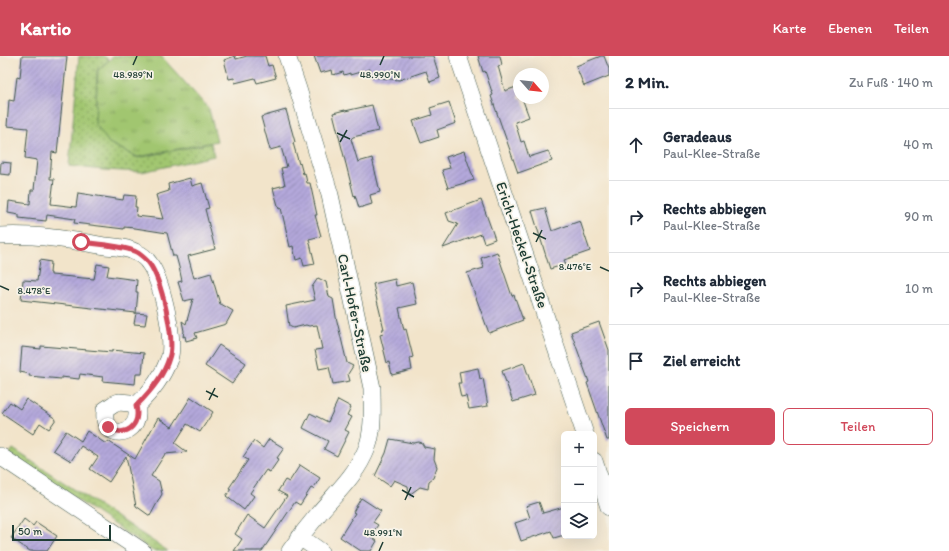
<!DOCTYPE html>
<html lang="de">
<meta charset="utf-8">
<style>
body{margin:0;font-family:Itim,sans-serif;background:#f6f6f7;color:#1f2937}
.controls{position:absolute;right:12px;bottom:12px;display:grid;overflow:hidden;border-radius:6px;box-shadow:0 4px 16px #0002}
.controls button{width:36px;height:36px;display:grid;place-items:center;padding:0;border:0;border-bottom:1px solid #e0e1e3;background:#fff;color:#1f2937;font:20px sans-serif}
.compass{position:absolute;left:513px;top:12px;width:36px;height:36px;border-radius:50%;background:#fff;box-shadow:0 4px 16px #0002;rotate:117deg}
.scale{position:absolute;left:12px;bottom:10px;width:99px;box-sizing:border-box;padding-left:4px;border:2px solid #1f3d34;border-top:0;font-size:11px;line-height:14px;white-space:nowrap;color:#1f3d34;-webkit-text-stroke:3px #f7f3e8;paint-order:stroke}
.stop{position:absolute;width:12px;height:12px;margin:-9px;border:3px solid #d1495b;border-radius:50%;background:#fff}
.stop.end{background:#d1495b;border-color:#fff;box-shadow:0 1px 4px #0008}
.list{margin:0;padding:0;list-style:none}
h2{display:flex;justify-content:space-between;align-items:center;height:52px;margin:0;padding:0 16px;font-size:17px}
h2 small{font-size:13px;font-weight:400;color:#747a83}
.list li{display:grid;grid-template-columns:26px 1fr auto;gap:12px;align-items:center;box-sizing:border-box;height:72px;padding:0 16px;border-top:1px solid #e0e1e3}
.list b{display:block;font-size:15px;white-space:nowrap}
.list p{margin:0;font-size:13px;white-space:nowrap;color:#747a83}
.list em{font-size:13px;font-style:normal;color:#747a83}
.actions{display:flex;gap:8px;padding:12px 16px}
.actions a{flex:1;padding:9px 0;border:1px solid #d1495b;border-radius:6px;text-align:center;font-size:14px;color:#d1495b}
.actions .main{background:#d1495b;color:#fff}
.icon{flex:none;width:22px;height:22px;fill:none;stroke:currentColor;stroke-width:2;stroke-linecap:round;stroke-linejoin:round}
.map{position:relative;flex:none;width:609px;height:495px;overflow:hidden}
header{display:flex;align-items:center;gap:24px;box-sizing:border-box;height:56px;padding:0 20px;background:#d1495b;color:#fff}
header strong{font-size:19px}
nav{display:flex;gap:22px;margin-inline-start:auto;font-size:14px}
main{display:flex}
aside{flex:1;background:#fff}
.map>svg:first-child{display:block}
.grass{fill:url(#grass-dots);stroke:#608252}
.park{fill:url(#park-tufts);stroke:#608252}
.building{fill:url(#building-hatch)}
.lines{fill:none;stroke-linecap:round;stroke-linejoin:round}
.minor-casing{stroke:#3f564a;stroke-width:18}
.minor{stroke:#fff;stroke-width:17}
.route{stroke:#d1495b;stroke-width:5}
.ticks{fill:none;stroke:#1f3d34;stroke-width:1.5}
.labels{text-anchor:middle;stroke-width:3.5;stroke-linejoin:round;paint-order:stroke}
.street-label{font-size:15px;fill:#1f3d34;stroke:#f7f3e8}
.ticks-label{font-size:10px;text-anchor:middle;fill:#1f3d34;stroke:#f7f3e8;stroke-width:3.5;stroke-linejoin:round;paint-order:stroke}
</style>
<header>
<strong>Kartio</strong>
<nav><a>Karte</a><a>Ebenen</a><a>Teilen</a></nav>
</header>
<main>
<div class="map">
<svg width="609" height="495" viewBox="0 0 609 495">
<defs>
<pattern id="grass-dots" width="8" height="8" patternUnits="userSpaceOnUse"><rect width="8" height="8" fill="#a1c670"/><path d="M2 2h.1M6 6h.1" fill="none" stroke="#83a25d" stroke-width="1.8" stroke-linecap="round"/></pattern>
<pattern id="park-tufts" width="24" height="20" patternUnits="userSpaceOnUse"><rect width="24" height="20" fill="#a1c670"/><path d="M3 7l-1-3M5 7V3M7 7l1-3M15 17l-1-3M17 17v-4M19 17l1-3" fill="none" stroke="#83a25d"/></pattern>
<pattern id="building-hatch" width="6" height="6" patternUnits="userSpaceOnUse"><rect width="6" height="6" fill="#b4a8db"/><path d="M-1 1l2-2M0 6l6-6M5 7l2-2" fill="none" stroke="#928ab2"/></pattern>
</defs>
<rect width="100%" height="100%" fill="#f7f3e8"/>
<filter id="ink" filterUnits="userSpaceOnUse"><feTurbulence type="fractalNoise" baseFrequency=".025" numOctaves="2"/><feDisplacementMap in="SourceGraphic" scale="8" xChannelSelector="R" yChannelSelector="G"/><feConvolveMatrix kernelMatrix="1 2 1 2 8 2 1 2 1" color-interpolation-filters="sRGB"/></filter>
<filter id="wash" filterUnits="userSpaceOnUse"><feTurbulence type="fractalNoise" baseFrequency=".012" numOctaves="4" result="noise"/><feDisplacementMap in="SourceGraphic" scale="16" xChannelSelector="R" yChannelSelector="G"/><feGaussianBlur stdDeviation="0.9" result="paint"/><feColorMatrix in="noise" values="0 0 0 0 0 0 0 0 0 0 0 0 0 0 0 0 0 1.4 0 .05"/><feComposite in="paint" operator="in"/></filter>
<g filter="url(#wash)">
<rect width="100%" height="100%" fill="#f2e4ca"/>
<path class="grass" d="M79 0H104L109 4 97 14 95 67 109 87 138 102 211 87 214 100 142 116 103 114 69 110Z
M13 393 168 495H153L9 398Z"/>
<path class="park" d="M114 0H161L209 53 217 85 138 101 109 87 95 67 98 14Z"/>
<g id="blocks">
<path class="building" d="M22 0H67L57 97 52 96 50 123H54L51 148 76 151 78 137 123 144 124 139 136 140 135 151H137L136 160 163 163 156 139 169 135 168 128 190 122 192 130 202 127 209 152 205 153 215 193 188 200 194 222 211 217 220 248H221L233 255 226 268 195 277 197 282 186 285 185 280 183 281 184 275 182 265 186 268 193 243 184 245 178 226 182 225 179 211 176 200H173L167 177 135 172 124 171V173L74 167 75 163 47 159 46 165 19 162V159L8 157 9 145 30 148 31 134H34L37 104 25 102 28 72 7 70 9 44 14 45 17 21 20 22Z
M235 0 236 3 247 0H265L268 10 272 9 276 22 257 27 255 22 235 27 234 22 229 23 224 4Z
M314 0H433L440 22 430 26 426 15 399 24 372 21 370 13 350 19V17L344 19 343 16 333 19 332 14 320 17Z
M478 0H500L502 9 498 10 505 35 519 30V42H522L529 61 515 66 521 86 524 85 529 101 548 95 552 105 518 117 491 40 493 39 485 15 483 16Z
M601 0H604L609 13V20L584 30 576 10Z
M449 46 456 67 437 74 439 81 421 87 413 65 432 59 430 52Z
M372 49 378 75 353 81 351 83 358 106 372 102 380 136 370 139 372 148 359 152 355 139 354 140 333 57 345 54V55Z
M286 54 295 86 293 87 299 108 300 107 303 118 305 117 307 127H310L317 159H315L321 180 309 183 315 208 304 210 302 202 296 204 293 190 290 191 281 152 279 153 273 132 285 129 281 112 287 111 281 91 270 94 261 61Z
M464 95 474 124 448 132 442 114 450 112 446 101Z
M1 106 11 107 10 119 0 118Z
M481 144 495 183 484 187 481 178 443 192 458 168 449 165 446 157Z
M545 152 552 175 580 165 590 195 564 204 566 208 550 213 532 155Z
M497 196 512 240 514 239 523 264 489 277 467 217 484 212 481 202Z
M40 204 51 206 50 217H51V219L94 223 97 208 109 210 107 220 137 224 136 236H138L136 257 21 244 23 224 37 225Z
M318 222 326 226 329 241 333 243 336 261 347 307 353 310 348 318 350 325 333 328 329 311 319 313 315 294 322 293 317 269 309 270 306 269 293 272 289 270 286 250 315 244 312 231Z
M395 223 396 230 412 226 417 248 399 252 404 274 406 273 413 301 410 302 412 314 392 319 389 306 387 307 380 279 383 278 382 273H384L373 228Z
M136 257 147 258 145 269 134 268Z
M599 266 609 294V384H607L587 327 589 326 571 276Z
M219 289 246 307 232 328 205 310Z
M41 290 112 296V294L144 297 142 318H136L135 328 102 325 103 321 80 318 79 323 61 321V323L29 320 30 318 20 316 22 291 41 293Z
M524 307 535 339 513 346 502 315Z
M478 312 480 323 483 322 488 350 469 353 466 340 461 341 458 327H461L459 316Z
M191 341 213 356 200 376 187 368 175 387 187 396 165 398 151 420 159 425 162 438 150 460 136 450 126 400 109 426 90 413 98 401 81 390 71 405 53 394 66 375 81 385 87 375 106 388 108 385 135 403 158 362 172 371Z
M26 343 56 363 49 373 40 367 33 378 2 357 10 346 20 353Z
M338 344 351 351 347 359 352 361 345 374 349 376 337 400 324 393 328 385 303 372 310 357 328 366Z
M269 383 284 392 277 402 279 403 270 416 266 414 250 437 254 440 244 454 226 440 231 433 229 432 248 404 243 401 254 385 263 392Z
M390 383 413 387 419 386 422 387 424 391 435 393 434 403 437 411 433 422 429 425 428 433 420 431 409 439 408 430 394 424 390 430 375 420 386 397Z
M300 409 320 422 313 433 311 432 300 449 295 446 262 495H234L242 483 235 478 247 459 265 472 287 440 278 435 285 424 289 426Z
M361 442 381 455 373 466 378 469 370 480 377 485 371 495H361L340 481 355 457 353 456Z
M539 446 543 457 564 451V479L554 482 551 475 521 485 515 467 530 462 526 450Z
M24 463 33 470 36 466 57 480 47 495H30L11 482Z"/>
</g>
</g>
<g filter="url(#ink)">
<use href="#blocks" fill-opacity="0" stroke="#3f564a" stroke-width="1"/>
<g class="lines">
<defs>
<path id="minor" d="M287 0 298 33 330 139 372 332C372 352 374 373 367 392 357 418 337 436 320 456 309 469 299 482 290 495
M458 0 585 378
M0 180C35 178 71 184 105 190 114 191 127 191 135 196 140 198 146 202 149 207 161 222 176 285 169 303 163 320 150 337 136 350
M119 346 130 347 136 350C143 375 113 385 106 367 104 363 105 358 105 354L114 348Z
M0 400 142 495
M594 405 609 451
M300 481 320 495"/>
</defs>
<use href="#minor" class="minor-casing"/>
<use href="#minor" class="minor"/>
</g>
</g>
<g class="lines" filter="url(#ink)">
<path class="route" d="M81 186C96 188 127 190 138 197 142 200 147 204 149 207 161 223 176 284 169 302 164 320 149 337 136 350 141 369 126 383 108 371"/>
</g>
<path class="ticks" d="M133 9 137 0M380 9 384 0M337 77 350 83M340 86 347 74M533 177 546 183M536 186 542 174M600 211 609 215M0 230 9 234M206 335 218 341M209 344 215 332M402 434 414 441M405 444 411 431M379 495 383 486"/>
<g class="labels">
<g class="street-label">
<text transform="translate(522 189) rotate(71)" y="5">Erich-Heckel-Straße</text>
<text transform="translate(355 257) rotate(78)" y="5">Carl-Hofer-Straße</text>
</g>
</g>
<g class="ticks-label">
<text x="133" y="22">48.989°N</text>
<text x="380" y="22">48.990°N</text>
<text x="575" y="214">8.476°E</text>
<text x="34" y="238">8.478°E</text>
<text x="383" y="480">48.991°N</text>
</g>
</svg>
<div class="controls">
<button>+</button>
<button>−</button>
<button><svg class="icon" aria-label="layers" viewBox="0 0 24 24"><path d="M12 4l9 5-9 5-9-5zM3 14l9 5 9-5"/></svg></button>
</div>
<svg class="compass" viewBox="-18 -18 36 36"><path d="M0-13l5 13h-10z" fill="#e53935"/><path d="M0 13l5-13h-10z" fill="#747a83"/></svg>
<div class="scale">50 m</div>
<div class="stop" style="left:81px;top:186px"></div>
<div class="stop end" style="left:108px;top:371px"></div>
</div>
<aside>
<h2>2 Min.<small>Zu Fuß · 140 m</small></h2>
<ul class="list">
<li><svg class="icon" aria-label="ahead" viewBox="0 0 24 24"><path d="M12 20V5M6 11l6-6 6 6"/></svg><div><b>Geradeaus</b><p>Paul-Klee-Straße</p></div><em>40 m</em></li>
<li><svg class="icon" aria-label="right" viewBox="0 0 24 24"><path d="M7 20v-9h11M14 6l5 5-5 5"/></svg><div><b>Rechts abbiegen</b><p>Paul-Klee-Straße</p></div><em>90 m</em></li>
<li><svg class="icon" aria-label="right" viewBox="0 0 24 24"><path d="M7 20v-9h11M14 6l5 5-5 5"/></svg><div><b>Rechts abbiegen</b><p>Paul-Klee-Straße</p></div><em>10 m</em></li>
<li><svg class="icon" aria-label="arrive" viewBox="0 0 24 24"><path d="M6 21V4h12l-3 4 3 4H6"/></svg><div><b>Ziel erreicht</b></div></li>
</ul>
<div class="actions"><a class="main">Speichern</a><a>Teilen</a></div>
</aside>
</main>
